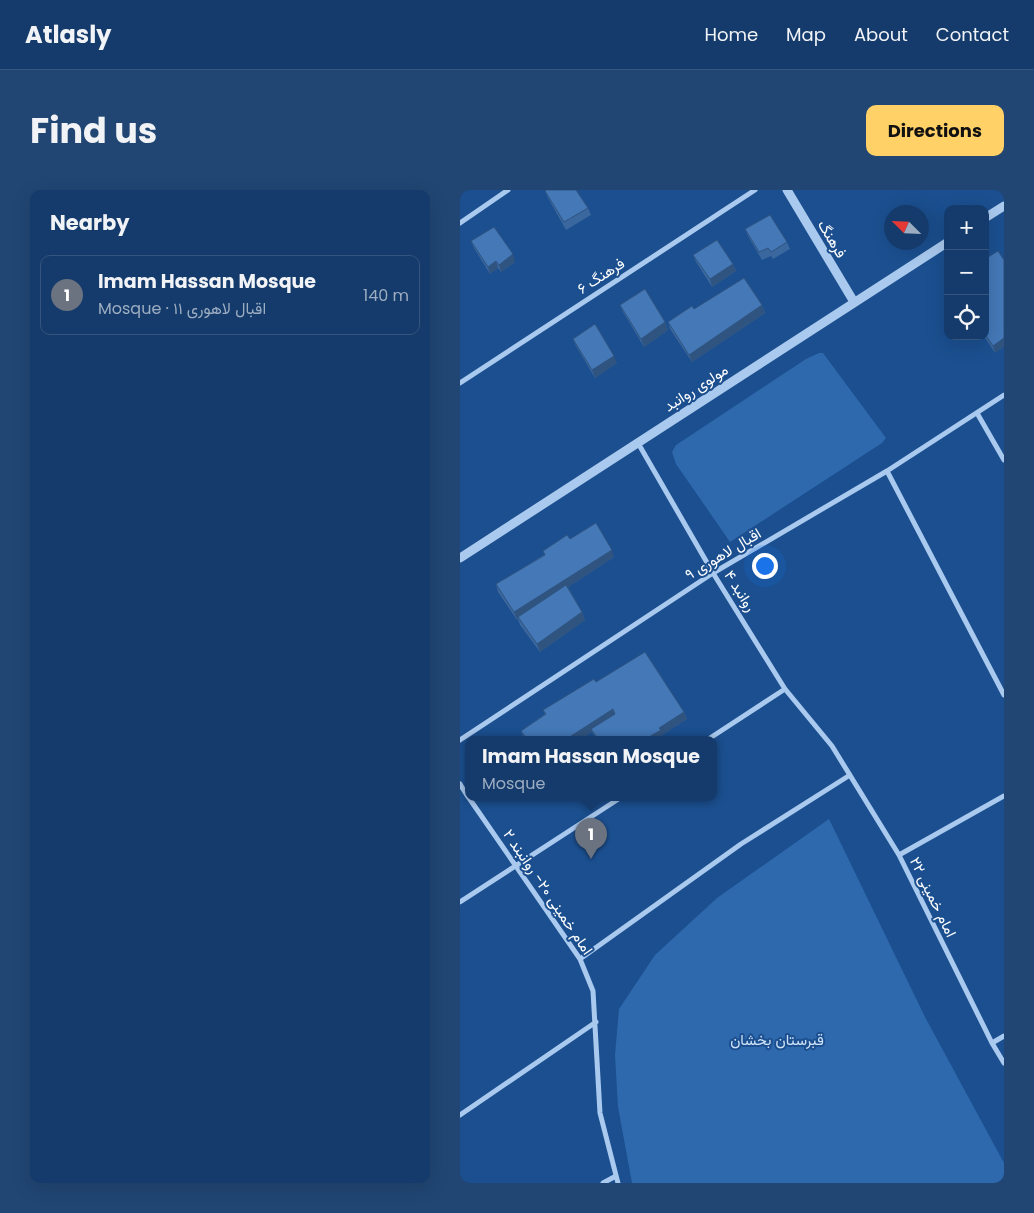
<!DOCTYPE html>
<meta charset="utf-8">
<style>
body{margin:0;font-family:Poppins,Vazirmatn,sans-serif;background:#214673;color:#f1f3f6}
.controls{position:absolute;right:15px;top:15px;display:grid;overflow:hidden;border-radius:10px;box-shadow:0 5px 20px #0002}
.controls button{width:45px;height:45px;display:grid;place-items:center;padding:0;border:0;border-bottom:1px solid #33557e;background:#143b6b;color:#f1f3f6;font:25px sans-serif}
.compass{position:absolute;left:424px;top:15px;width:45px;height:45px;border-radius:50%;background:#143b6b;box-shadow:0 5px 20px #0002;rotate:294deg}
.you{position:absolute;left:304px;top:375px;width:18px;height:18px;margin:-12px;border:4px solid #fff;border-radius:50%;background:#1a73e8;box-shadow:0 0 0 8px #1a73e833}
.badge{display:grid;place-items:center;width:32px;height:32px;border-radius:50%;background:#ffd166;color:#fff;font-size:16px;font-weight:700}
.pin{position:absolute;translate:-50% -41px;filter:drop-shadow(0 1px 2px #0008)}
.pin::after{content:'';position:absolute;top:26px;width:18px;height:15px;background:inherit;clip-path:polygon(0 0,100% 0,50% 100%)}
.popup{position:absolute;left:5px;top:546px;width:252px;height:65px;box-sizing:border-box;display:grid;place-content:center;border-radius:10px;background:#143b6b;filter:drop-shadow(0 1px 4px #0005);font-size:16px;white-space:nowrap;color:#9dadc1}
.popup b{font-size:19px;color:#f1f3f6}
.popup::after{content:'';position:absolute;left:50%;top:100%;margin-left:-10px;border:10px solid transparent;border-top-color:#143b6b}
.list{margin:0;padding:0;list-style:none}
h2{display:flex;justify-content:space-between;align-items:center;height:65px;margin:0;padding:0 20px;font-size:21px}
h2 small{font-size:16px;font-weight:400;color:#9dadc1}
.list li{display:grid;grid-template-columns:32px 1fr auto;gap:15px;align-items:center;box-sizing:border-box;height:80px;margin:0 10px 10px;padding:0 10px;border:1px solid #33557e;border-radius:10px}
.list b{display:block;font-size:19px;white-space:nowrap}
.list p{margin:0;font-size:16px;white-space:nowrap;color:#9dadc1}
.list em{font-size:16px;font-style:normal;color:#9dadc1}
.icon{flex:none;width:28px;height:28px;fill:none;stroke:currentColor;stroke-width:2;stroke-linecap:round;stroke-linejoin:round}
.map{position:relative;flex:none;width:544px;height:993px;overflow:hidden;border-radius:10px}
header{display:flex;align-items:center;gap:30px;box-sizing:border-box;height:70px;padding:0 25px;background:#143b6b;border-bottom:1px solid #33557e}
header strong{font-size:24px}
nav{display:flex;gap:28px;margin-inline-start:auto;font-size:18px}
.intro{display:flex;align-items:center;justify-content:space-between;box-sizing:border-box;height:120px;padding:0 30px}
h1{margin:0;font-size:35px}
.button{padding:12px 22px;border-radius:10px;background:#ffd166;color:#111;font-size:18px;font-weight:700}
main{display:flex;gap:30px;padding:0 30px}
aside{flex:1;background:#143b6b;border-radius:10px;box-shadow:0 5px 20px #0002}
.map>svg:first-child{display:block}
.green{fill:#2e69ad}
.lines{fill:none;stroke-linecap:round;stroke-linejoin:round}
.minor{stroke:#a9c9ee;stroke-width:5}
.tertiary{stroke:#a9c9ee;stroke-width:9}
.wall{fill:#3a679d}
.shaded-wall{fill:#305480}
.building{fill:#4478b7;stroke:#305480}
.labels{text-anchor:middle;stroke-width:4;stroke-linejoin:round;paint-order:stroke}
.street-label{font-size:15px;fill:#fff;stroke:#1b4f8f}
.park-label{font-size:15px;fill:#cfe3fa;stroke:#1b4f8f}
</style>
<header>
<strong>Atlasly</strong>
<nav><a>Home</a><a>Map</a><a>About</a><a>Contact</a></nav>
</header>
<div class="intro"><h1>Find us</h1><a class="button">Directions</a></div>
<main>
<aside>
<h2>Nearby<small></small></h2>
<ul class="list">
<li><span class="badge" style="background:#6b7280">1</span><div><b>Imam Hassan Mosque</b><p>Mosque · اقبال لاهوری ۱۱</p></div><em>140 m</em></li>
</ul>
</aside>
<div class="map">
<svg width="544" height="993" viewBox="0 0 544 993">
<rect width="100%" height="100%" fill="#1b4f8f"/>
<path class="green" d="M359 163H363L426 248 422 253 270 352 216 274 212 262 216 255 346 169Z
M369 629 465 827 544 973V993H172L158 917 155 865 159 819 195 765 257 708Z"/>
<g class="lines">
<path class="minor" d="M0 33 48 0
M0 193 295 0
M517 223 544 270
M178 253 253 383 325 499 372 556 439 665 532 853 544 873
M427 281 544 505
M0 550 253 383 427 281 544 205
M247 550 325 499
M0 594 8 607
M9 608 120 769 133 801 140 923 158 993
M439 665 544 606
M0 712 160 608
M120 769 281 654 390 585
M532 853 544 846
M0 925 136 832
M143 993 156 986"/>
<path class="tertiary" d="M327 0 394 112
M525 28 544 16
M0 368 488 52"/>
</g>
<path class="wall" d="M85 1 128 18 131 25 106 40 88 8Z
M285 39 327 52 330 59 313 69 311 66 302 70 288 46Z
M11 51 55 72 41 82 38 78 30 84 14 58Z
M233 65 273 74 276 81 252 97 236 72Z
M525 69 535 163 524 146H525Z
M160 115 205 132 208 140 184 157 163 122Z
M302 115 305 123 232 172 210 139 208 132 234 119Z
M113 149 157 173 135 188 116 156Z
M110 349 154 367 108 397 122 422 125 430 80 462 60 435 58 429 57 430 38 402 36 394Z
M136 492 224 522 227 529 202 545 203 548 199 550H137L132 542 119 550H65L61 541 85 524 83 520Z"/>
<path class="shaded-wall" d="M53 64 55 72 41 82 39 75Z
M36 71 38 78 30 84 28 77Z
M273 74 276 81 252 97 250 89Z
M302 115 305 123 232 172 229 165Z
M205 132 208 140 184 157 181 149Z
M544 148V157L535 163 533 156Z
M154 166 157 173 135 188 132 180Z
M152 360 154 367 59 429 58 427V429L57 430 54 422Z
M122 422 125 430 80 462 77 454Z
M153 519 155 526 131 539 132 542 119 550H105Z
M224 522 227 529 202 545 203 548 199 550H184L199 538Z"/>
<path class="building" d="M86 0H116L128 18 104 32 85 1Z
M310 25 327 52 311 62 308 58 299 62 285 39Z
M34 37 53 64 39 75 36 71 28 77 11 51Z
M257 50 273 74 250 89 233 65Z
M538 61 544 70V148L533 156 525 144V69Z
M284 88 302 115 229 165 208 132 232 116 234 119Z
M185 99 205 132 181 149 160 115Z
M135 134 154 166 132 180 113 149Z
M136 333 152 360 54 422 36 394 85 365 83 361 107 345 110 349Z
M106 395 122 422 77 454 58 427Z
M185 462 224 522 199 538 201 540 184 550H139L131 539 155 524 153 519 105 550H68L61 541 86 524 83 520 134 489 136 492Z"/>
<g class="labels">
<g class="street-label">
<text transform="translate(372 49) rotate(59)" y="5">فرهنگ</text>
<text transform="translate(141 86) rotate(-33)" y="5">فرهنگ ۶</text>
<text transform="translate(236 198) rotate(-33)" y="5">مولوی روانبد</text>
<text transform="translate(263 364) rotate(-31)" y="5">اقبال لاهوری ۹</text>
<text transform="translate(280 401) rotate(58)" y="5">روانبد ۴</text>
<text transform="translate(88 702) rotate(56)" y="5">امام خمینی ۲۰- روانبند ۲</text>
<text transform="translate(473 707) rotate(64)" y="5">امام خمینی ۲۲</text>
</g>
<g class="park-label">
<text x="317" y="855">قبرستان بخشان</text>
</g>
</g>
</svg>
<div class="controls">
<button>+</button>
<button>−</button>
<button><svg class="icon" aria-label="locate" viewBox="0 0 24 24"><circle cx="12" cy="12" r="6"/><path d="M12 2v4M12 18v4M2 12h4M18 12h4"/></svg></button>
</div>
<svg class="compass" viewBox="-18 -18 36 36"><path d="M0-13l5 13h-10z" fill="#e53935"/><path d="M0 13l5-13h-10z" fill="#9dadc1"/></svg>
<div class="you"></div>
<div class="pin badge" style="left:131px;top:669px;background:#6b7280">1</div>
<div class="popup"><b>Imam Hassan Mosque</b>Mosque</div>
</div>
</main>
